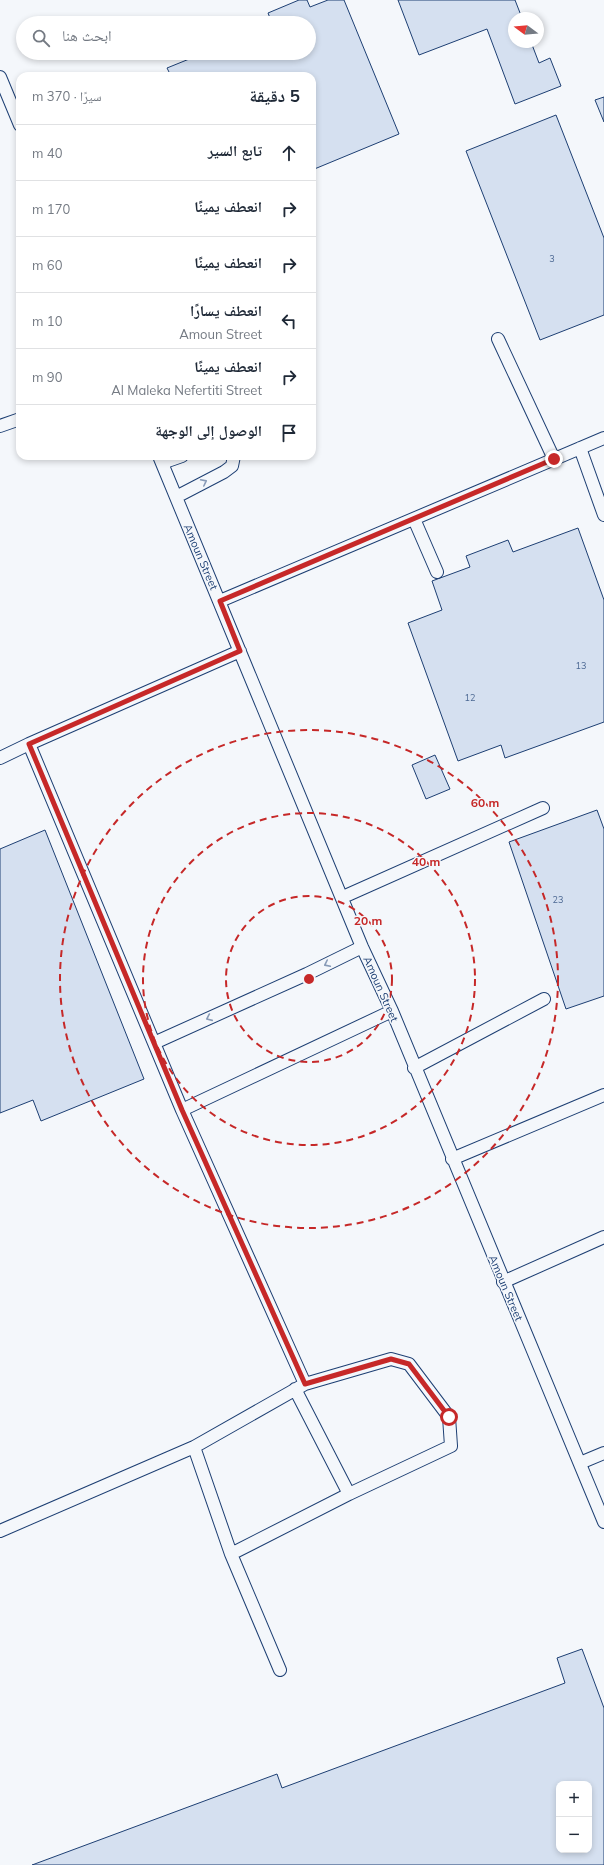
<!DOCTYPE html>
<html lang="ar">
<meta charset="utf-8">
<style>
body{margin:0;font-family:Mulish,"Noto Naskh Arabic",sans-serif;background:#f2f2f3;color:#1f2937;direction:rtl}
.controls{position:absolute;right:12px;bottom:12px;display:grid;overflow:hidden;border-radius:8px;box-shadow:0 2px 6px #0003}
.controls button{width:36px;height:36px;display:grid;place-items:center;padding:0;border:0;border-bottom:1px solid #e0e1e3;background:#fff;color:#1f2937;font:20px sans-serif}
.compass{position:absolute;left:508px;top:12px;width:36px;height:36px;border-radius:50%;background:#fff;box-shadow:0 2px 6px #0003;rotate:286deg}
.stop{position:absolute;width:12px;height:12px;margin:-9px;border:3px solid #c62828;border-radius:50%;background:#fff}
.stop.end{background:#c62828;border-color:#fff;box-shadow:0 1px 4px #0008}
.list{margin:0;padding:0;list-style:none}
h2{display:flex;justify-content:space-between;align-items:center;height:52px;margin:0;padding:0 16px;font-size:17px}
h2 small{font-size:13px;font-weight:400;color:#747a83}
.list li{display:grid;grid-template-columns:26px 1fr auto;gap:12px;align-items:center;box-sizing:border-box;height:56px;padding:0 16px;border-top:1px solid #e0e1e3}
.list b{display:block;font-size:15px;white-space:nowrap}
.list p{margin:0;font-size:13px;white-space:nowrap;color:#747a83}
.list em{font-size:13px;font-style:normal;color:#747a83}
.icon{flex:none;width:22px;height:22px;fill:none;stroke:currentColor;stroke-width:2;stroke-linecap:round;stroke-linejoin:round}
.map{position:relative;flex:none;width:604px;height:1865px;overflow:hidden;direction:ltr}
.search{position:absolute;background:#fff;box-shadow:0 2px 6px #0003;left:16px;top:16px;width:300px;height:44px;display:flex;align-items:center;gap:10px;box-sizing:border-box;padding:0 14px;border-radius:22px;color:#747a83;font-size:15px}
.panel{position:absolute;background:#fff;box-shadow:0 2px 6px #0003;left:16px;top:72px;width:300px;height:388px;border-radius:12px;direction:rtl}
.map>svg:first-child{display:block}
.building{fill:#d5e0f0;stroke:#1d3f73;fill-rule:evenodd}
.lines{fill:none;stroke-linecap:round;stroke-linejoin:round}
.service-casing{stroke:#1d3f73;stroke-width:14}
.service{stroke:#f4f7fb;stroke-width:12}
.oneway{stroke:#889bb7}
.route{stroke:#c62828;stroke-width:5}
.ring{fill:none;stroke:#c62828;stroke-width:2;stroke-dasharray:7 5}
.labels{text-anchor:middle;stroke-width:3;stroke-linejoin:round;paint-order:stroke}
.number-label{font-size:9px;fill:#4b6792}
.street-label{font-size:11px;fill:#1d3f73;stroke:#f4f7fb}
.centre{fill:#c62828;stroke:#f4f7fb;stroke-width:2}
.ring-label{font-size:12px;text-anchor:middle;font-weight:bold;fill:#c62828;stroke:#f4f7fb;stroke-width:3;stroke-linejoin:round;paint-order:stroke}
</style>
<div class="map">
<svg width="604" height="1865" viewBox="0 0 604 1865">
<rect width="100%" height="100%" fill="#f4f7fb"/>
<path class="building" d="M299 0H307L310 7 328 0H344L399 134 312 170V76H171L167 68 204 53H309V23H272L268 13Z
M398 0H515L522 18H514V42H531L539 63 550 58 561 86 515 104 487 29 419 55Z
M604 97V122L595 100Z
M556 115 604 238V315L540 340 466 151Z
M578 528 604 600V722L505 758 501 745 458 761 408 623 442 610 432 581 470 567 466 556 508 540 513 552Z
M435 755 450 789 426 799 412 765Z
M597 810 604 829V996L566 1009 509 842Z
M45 830 144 1079 41 1121 33 1100 0 1113V849Z
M582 1649 604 1708V1865H32L277 1774 282 1788 565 1683 557 1658ZM559 1784H589V1850H559Z"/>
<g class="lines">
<defs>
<path id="service" d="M0 77 20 125
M498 339 554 459
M0 426 20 419
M580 448 604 515
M159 456 362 947 392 1011 604 1522
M162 463 182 456
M176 497 224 472 232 466 234 456
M414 519 437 572
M220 601 604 438
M29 744 240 651
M0 758 29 744 182 1110 305 1384 194 1447 0 1531
M343 897 543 808
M154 1043 307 974 362 947
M414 1068 544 999
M182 1110 392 1011
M452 1159 604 1095
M503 1282 604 1237
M295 1389 349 1494
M194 1447 231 1554 280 1670
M580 1463 604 1453
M231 1554 349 1494 451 1446 449 1417 409 1364 391 1359 305 1384"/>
</defs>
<use href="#service" class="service-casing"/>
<use href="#service" class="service"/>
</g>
<defs><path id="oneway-chevron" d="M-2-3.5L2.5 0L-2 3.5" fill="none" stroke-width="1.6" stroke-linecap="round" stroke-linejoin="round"/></defs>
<g class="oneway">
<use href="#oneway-chevron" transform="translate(204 482) rotate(-27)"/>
<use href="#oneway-chevron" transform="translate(327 964) rotate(154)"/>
<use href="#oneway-chevron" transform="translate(209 1018) rotate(156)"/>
</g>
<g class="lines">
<path class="route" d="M449 1417 409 1364 391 1359 305 1384 182 1110 29 744 240 651 220 601 554 459"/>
</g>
<g class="ring">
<circle cx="309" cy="979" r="83"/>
<circle cx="309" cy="979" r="166"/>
<circle cx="309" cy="979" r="249"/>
</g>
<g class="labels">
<g class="number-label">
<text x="552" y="262">3</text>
<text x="581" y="669">13</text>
<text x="470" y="701">12</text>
<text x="558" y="903">23</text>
</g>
<g class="street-label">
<text transform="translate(201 557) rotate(67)" y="4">Amoun Street</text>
<text transform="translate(381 989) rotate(66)" y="4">Amoun Street</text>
<text transform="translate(506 1288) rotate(67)" y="4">Amoun Street</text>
</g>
</g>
<circle cx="309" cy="979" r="6" class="centre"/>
<g class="ring-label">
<text x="485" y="807">60 m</text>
<text x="426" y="866">40 m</text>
<text x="368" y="925">20 m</text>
</g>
</svg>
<div class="controls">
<button>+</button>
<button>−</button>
</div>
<svg class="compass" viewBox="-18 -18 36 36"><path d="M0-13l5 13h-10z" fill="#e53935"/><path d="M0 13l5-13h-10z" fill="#747a83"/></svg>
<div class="stop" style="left:449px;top:1417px"></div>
<div class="stop end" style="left:554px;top:459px"></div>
<div class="search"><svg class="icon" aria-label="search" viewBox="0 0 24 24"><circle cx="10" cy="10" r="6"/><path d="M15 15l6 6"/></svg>ابحث هنا</div>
<section class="panel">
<h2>5 دقيقة<small>سيرًا · 370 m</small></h2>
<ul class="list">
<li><svg class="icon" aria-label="ahead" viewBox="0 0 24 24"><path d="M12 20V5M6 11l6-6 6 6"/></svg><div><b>تابع السير</b></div><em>40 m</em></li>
<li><svg class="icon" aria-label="right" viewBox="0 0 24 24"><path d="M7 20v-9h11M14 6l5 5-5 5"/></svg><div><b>انعطف يمينًا</b></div><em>170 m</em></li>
<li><svg class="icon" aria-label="right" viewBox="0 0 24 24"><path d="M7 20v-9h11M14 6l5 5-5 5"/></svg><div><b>انعطف يمينًا</b></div><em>60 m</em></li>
<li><svg class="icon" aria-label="left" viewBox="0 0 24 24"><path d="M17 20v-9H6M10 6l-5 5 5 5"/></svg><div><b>انعطف يسارًا</b><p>Amoun Street</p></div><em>10 m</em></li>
<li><svg class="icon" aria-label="right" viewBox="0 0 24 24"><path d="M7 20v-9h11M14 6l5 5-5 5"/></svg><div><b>انعطف يمينًا</b><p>Al Maleka Nefertiti Street</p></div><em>90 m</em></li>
<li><svg class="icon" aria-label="arrive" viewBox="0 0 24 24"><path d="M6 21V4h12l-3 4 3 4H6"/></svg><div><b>الوصول إلى الوجهة</b></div></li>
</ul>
</section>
</div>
